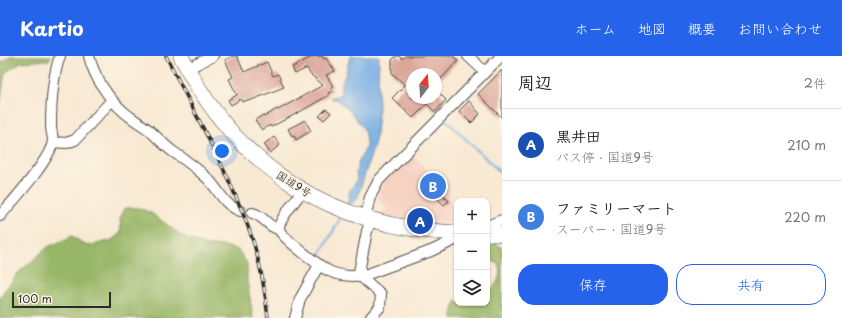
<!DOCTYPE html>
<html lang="ja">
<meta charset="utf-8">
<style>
body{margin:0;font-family:"Playpen Sans","Klee One",sans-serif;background:#f2f2f2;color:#202124}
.controls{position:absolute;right:12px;bottom:12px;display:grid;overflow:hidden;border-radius:8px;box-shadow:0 1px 3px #0004}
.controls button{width:36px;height:36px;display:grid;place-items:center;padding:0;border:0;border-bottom:1px solid #e0e0e0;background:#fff;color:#202124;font:20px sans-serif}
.compass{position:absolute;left:406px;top:12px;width:36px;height:36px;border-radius:50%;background:#fff;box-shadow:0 1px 3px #0004;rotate:17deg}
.scale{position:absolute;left:12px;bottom:10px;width:99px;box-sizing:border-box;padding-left:4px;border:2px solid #2b2b2b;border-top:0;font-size:11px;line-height:14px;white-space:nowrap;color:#2b2b2b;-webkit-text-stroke:3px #fcf5e5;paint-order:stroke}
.you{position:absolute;left:222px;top:95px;width:14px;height:14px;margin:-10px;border:3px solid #fff;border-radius:50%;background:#1a73e8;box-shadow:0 0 0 6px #1a73e833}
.badge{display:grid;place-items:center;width:26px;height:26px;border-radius:50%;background:#2563eb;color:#fff;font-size:13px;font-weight:700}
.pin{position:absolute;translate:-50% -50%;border:2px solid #fff;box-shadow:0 1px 4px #0006}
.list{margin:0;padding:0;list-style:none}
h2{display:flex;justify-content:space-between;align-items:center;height:52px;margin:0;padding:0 16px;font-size:17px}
h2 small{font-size:13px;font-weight:400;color:#757577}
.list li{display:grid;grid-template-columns:26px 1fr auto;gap:12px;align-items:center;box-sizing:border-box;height:72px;padding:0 16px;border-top:1px solid #e0e0e0}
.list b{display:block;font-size:15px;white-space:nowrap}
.list p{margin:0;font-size:13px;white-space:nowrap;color:#757577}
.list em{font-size:13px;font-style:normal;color:#757577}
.actions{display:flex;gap:8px;padding:12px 16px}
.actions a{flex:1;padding:9px 0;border:1px solid #2563eb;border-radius:16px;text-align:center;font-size:14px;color:#2563eb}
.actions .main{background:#2563eb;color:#fff}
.icon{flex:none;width:22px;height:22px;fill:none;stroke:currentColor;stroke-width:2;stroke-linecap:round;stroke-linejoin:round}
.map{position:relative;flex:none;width:502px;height:262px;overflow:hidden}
header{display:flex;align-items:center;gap:24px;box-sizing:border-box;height:56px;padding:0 20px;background:#2563eb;color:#fff}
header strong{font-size:19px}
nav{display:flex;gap:22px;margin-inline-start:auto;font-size:14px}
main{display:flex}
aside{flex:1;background:#fff}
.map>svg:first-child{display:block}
.built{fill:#f6d2c3}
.forest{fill:#98b668;stroke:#62704a}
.water{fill:#77aee5;stroke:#516c88}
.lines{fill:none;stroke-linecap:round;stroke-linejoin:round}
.stream{stroke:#77aee5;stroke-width:2}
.building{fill:#d89f93}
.minor-casing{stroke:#4a4844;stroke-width:12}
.highway-casing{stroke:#4a4844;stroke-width:16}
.minor{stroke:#fff;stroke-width:10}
.highway{stroke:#fff;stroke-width:15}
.rail-casing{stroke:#2b2b2b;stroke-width:3.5}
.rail{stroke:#fcf5e5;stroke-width:2;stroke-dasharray:6;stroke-linecap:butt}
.labels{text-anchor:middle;stroke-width:3;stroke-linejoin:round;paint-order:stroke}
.street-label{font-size:11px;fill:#2b2b2b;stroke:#fcf5e5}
</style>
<header>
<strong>Kartio</strong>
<nav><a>ホーム</a><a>地図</a><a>概要</a><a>お問い合わせ</a></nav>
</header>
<main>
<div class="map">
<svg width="502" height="262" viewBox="0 0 502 262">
<rect width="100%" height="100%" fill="#fcf5e5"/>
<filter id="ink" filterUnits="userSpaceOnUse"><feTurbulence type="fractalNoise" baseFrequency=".025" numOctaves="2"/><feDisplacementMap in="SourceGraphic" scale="8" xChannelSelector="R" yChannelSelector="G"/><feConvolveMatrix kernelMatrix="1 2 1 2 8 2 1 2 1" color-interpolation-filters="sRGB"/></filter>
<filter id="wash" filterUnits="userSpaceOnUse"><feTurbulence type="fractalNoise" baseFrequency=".012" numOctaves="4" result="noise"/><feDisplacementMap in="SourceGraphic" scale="16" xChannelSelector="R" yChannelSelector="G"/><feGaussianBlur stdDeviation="0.9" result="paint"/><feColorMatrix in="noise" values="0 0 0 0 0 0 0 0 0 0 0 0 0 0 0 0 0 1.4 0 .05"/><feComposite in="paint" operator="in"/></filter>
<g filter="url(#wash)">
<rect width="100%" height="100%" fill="#f8e9d3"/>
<path class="built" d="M411 98 449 134 452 166 437 168 426 165 391 162 381 159 383 155 388 154 377 141 380 133 385 125Z"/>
<path class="forest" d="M10 0H51L49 4 21 6 5 17 0 48V8Z
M125 152H139L151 157 185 182 194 185 206 190H224L238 194 247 207V224L253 262H0V241L18 217 48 191 72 180 87 190 110 185 121 177 120 163Z
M487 186 497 188 502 192V262H453V253L457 244V247H487V232L492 233C499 225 501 219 499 209L493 205H487Z"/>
<path class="water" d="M350 0H379L378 35 379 48 375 86 357 143 350 149 347 148 350 134 356 126 357 123 356 116 359 105 366 92V86L364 73 350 55 337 43H332L331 41 337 40 341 37V29L346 17Z"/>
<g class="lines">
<path class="stream" d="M446 64 502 118
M317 204 342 159"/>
</g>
<g id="blocks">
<path class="building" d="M233 0H237L244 16 267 6 273 20 278 18 284 31 249 45 248 44 242 46 241 43 231 49 228 44 237 39 229 23 233 21 225 4Z
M314 0H322L324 3 326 2 335 15 326 19 333 30 331 31 333 35 328 37 329 39 303 54 271 71 270 69 262 74 255 64 263 59 264 61 277 53 278 54 323 29 310 18 307 12 295 18 292 11Z
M396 0H399L402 3 405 0H453L458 5 436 28V18H412V42H436V34L446 44 435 56 427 48 413 62 392 42 405 29 392 17V4Z
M502 14V62L478 38Z
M469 45 480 58 471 67 459 55Z
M326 53 331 57 324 64 319 60Z
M305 64 311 75 296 84 294 79 292 80 288 73Z
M274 81 280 89 270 97 264 88Z
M430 119 444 132 440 136 449 145 444 149 422 127Z"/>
</g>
</g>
<g filter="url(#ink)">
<use href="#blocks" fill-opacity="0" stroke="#4a4844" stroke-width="1"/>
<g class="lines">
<defs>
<path id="minor" d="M89 0C94 21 108 42 124 56 132 63 141 68 149 74 157 81 164 89 172 95 184 103 195 111 206 121 220 134 221 147 240 155
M468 0 485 16
M187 13 213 0
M53 86 66 87 75 84 112 44
M303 134C298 142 278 164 279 173 281 181 321 211 329 215 339 220 354 221 365 219L431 195 457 183
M252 157C264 159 268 172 279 173
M0 160C13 145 51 103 53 85 53 80 51 75 51 70 51 47 52 22 60 0
M365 162 370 141 379 124 501 0
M487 170 502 164
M360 220 381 238 380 251 370 262
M358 221 367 175 371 164
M295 262 300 243 319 209"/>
<path id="highway" d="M181 0C236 112 333 172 457 177
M487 177 502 178"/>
</defs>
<use href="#minor" class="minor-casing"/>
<use href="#highway" class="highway-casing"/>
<use href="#minor" class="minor"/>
<use href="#highway" class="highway"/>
<defs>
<path id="rail" d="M166 0C195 58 228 115 250 176 260 204 265 233 268 262"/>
</defs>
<use href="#rail" class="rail-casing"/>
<use href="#rail" class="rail"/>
</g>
</g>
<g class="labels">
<g class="street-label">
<text transform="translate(294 128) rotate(32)" y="4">国道9号</text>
</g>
</g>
</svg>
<div class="controls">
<button>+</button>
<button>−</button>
<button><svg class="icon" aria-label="layers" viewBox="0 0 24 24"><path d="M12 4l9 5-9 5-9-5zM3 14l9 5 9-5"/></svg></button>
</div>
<svg class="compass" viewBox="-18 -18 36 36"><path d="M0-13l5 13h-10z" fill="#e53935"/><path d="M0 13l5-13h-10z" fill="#757577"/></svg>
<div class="scale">100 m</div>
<div class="you"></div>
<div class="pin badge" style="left:420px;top:165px;background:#1a4fb4">A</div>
<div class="pin badge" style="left:433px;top:130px;background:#3f7fe0">B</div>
</div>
<aside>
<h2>周辺<small>2件</small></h2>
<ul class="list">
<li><span class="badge" style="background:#1a4fb4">A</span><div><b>黒井田</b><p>バス停 · 国道9号</p></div><em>210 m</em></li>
<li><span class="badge" style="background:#3f7fe0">B</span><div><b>ファミリーマート</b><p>スーパー · 国道9号</p></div><em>220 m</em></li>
</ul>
<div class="actions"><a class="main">保存</a><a>共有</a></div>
</aside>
</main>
